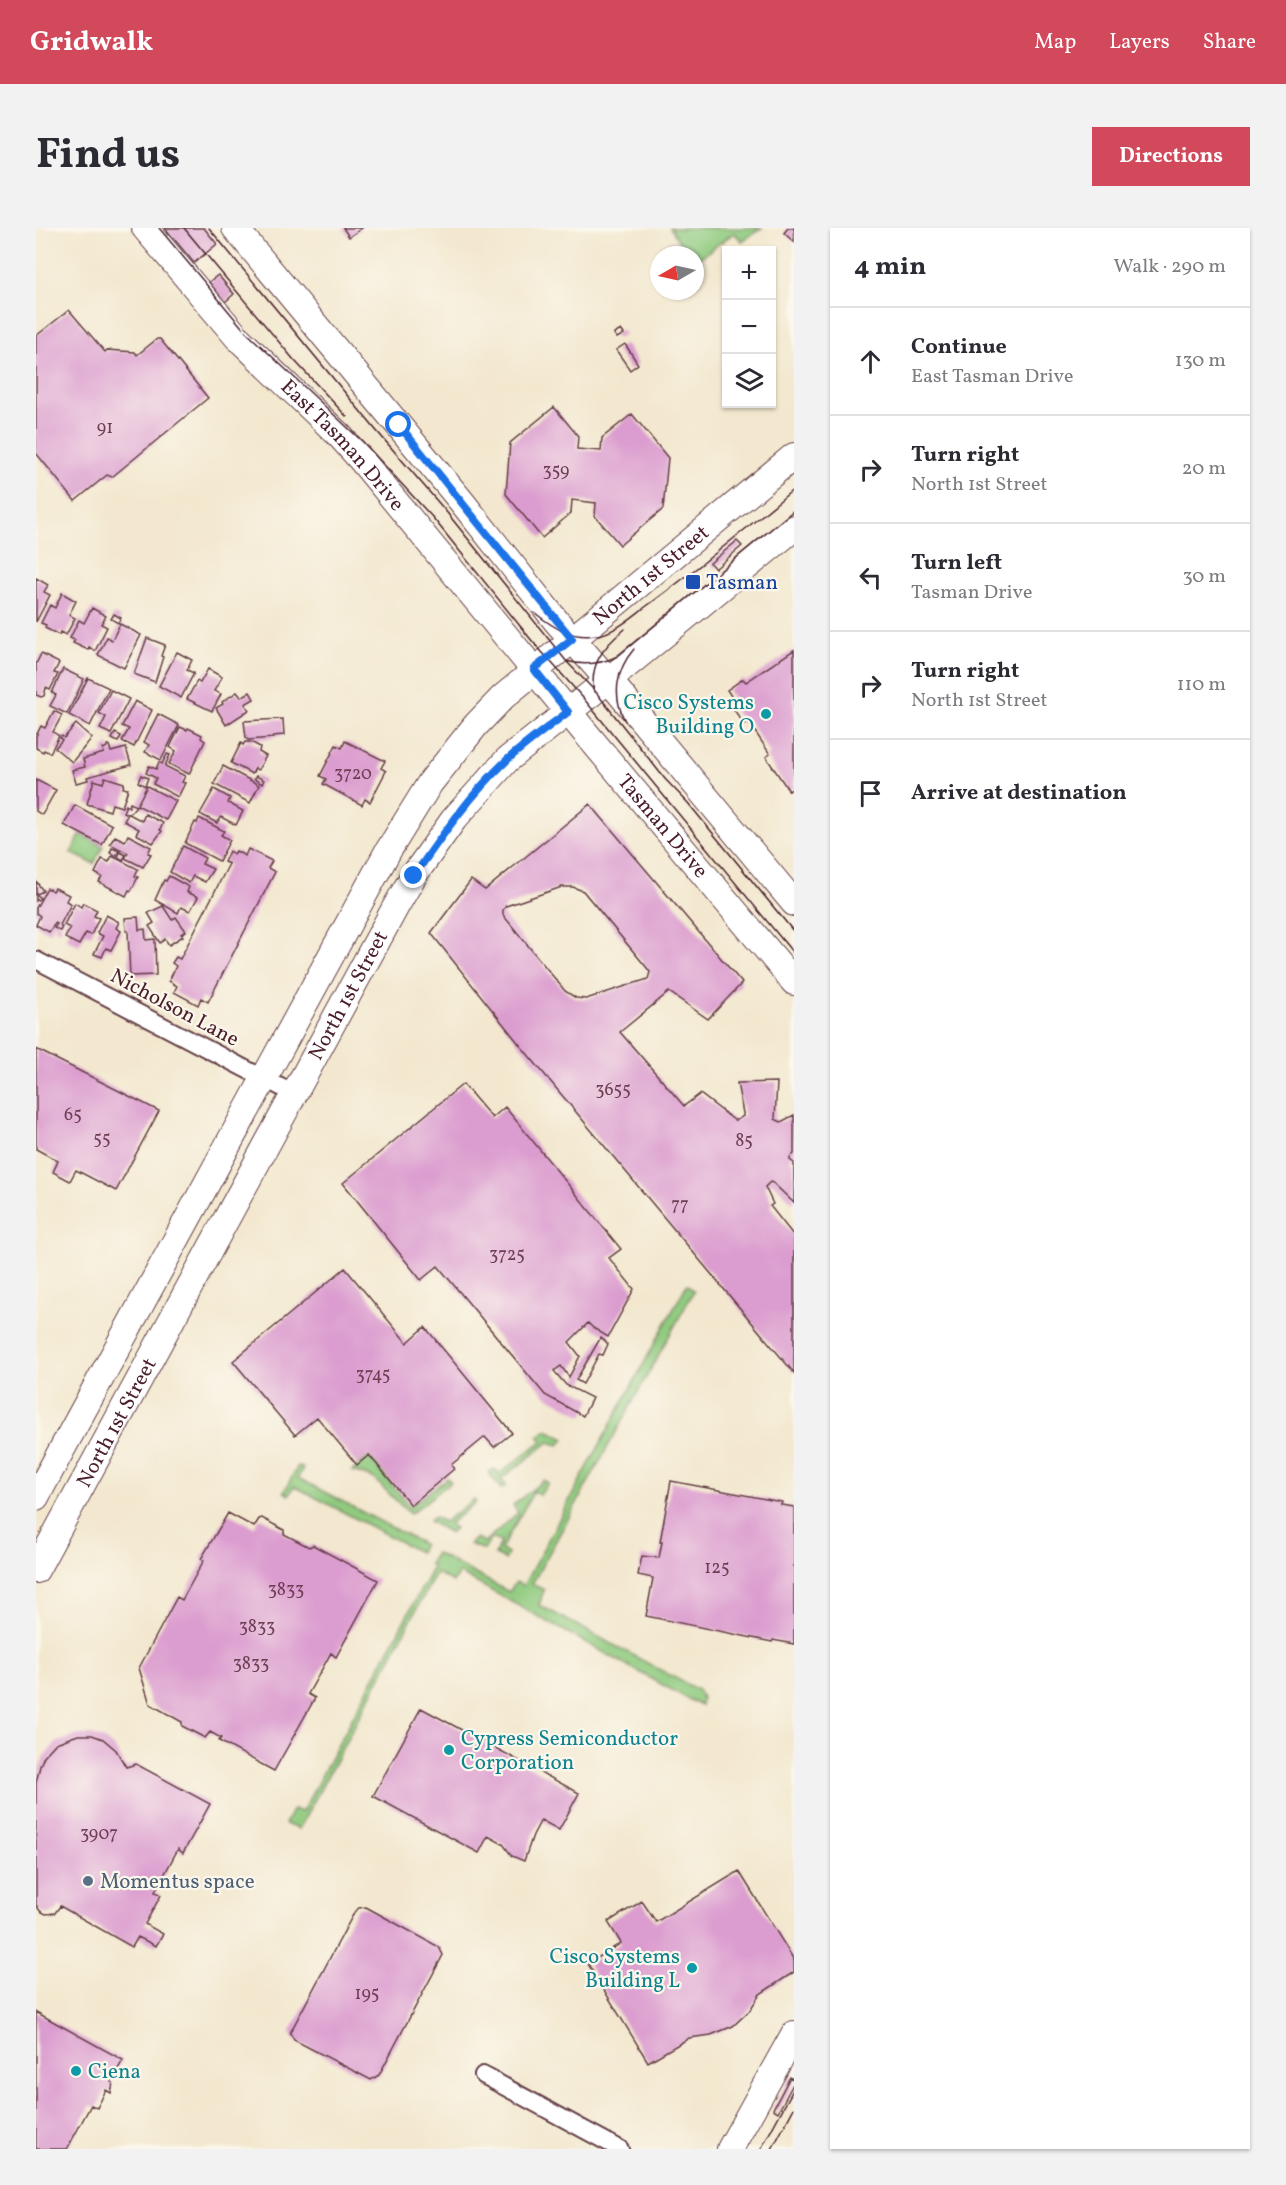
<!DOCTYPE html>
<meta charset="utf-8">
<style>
body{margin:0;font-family:Vollkorn,serif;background:#f2f2f3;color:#2b2b33}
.controls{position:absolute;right:18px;top:18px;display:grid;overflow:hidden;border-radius:0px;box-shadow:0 2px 4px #0004}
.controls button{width:54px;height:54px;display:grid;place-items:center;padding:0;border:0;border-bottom:2px solid #e1e1e2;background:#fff;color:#2b2b33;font:30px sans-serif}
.compass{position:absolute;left:614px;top:18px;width:54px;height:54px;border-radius:50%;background:#fff;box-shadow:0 2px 4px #0004;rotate:261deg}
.stop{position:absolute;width:18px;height:18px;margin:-14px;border:4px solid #1a73e8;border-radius:50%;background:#fff}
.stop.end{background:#1a73e8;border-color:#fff;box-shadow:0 2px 6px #0008}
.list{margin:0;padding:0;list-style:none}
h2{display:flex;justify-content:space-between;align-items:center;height:78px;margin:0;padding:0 24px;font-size:26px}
h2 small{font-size:20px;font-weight:400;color:#7c7c81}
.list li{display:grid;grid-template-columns:39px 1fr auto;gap:18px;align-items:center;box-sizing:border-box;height:108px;padding:0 24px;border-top:2px solid #e1e1e2}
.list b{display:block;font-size:22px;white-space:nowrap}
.list p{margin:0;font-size:20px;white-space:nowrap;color:#7c7c81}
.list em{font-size:20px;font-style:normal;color:#7c7c81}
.icon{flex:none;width:33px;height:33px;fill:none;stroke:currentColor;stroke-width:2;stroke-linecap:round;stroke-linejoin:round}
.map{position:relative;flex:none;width:758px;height:1921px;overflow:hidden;border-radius:0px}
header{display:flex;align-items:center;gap:36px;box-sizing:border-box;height:84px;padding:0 30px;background:#d1495b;color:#fff}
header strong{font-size:28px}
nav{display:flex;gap:33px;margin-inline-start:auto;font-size:21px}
.intro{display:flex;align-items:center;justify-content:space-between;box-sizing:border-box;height:144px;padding:0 36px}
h1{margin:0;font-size:42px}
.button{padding:15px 27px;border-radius:0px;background:#d1495b;color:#fff;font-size:21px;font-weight:700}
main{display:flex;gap:36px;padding:0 36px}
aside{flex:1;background:#fff;border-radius:0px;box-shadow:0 2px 4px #0004}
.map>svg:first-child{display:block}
.green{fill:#8fca7f;stroke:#6c7455;stroke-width:1.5}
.building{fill:#db9ccf;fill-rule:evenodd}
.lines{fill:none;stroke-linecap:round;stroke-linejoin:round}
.minor-casing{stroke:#633d44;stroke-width:20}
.primary-casing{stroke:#633d44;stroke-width:28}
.minor{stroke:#fff;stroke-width:16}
.primary{stroke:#fff;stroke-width:26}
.tram{stroke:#4a1f2b;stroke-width:1.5}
.route{stroke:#1a73e8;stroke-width:8}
.transit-dot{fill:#1a4fb4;stroke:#fbf7ec;stroke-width:2}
.culture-dot{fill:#0f9aa8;stroke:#fbf7ec;stroke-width:2}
.service-dot{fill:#5c6f8a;stroke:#fbf7ec;stroke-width:2}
.labels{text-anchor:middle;stroke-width:4.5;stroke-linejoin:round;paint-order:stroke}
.number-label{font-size:18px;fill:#6e3e54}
.street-label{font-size:21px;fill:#4a1f2b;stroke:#fbf7ec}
.transit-label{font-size:21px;fill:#164399;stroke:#fbf7ec;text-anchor:start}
.culture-label{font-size:21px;fill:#0d838f;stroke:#fbf7ec;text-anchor:end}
.service-label{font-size:21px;fill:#4e5e75;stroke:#fbf7ec;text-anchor:start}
</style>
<header>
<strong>Gridwalk</strong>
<nav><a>Map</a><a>Layers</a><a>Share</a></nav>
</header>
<div class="intro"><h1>Find us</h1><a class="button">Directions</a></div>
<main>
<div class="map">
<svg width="758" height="1921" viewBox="0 0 758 1921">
<rect width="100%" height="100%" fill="#fbf7ec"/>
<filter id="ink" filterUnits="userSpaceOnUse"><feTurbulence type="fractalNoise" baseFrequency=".0167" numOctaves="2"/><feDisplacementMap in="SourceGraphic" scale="12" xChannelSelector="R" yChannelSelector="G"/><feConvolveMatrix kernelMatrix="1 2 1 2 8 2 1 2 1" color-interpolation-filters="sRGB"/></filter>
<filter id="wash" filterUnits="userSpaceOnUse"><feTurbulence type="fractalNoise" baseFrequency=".008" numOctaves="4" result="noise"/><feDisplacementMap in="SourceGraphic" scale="24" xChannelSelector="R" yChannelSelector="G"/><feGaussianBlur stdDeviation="1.35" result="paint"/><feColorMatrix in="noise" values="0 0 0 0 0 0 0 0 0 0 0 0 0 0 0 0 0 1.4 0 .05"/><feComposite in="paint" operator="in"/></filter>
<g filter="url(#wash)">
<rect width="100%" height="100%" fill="#f3e8cf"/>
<path class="green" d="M634 0H726L706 13 698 5 659 33V27H652Z
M45 606 67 618 58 636 35 625Z
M651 1056 658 1063 496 1356 508 1362 503 1377 662 1462 666 1470 665 1478 423 1345 417 1354 400 1345 263 1601 249 1596 257 1581 266 1584 397 1339 393 1336 400 1325 473 1364 480 1354 487 1358Z
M511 1202 529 1211 523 1217 513 1214 465 1251 470 1258 465 1261 452 1244 459 1241 463 1246 506 1213 502 1208Z
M333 1229 374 1279 411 1250 415 1254 374 1286 337 1250 316 1243Z
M262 1238 267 1240 262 1250 387 1316 383 1324 258 1258 253 1267 248 1264Z
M508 1252 512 1255 504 1267 498 1263 465 1321 472 1326 469 1332 459 1327 465 1314 455 1310 448 1322 433 1316 440 1310 448 1314 482 1285 477 1277Z
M438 1271 440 1274 413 1296 419 1300 414 1305 393 1293 398 1289 408 1294Z"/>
<g id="blocks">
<path class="building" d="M129 0H168L181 16 158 35Z
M307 0H326L313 9Z
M752 0H758V14L748 5Z
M182 47 198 66 189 74 173 54Z
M33 82 69 124 71 122 99 124 101 127 121 111H124L172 170 76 249 71 247 39 273 0 225V108Z
M585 102 588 106 581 110 578 106Z
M589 116 602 136 594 142 580 122Z
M518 179 542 208 541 221 565 223 566 210 596 186 632 230 627 281 584 317 559 288 560 275 536 272 535 285 506 310 470 266 474 215Z
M701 313 706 318 679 341 674 335Z
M0 350 12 357 8 364 14 367 0 394Z
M26 365 40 373 33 387 39 390 30 407 24 404 23 407 9 400 10 397 5 395 14 377 19 380Z
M56 380 70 388 65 396 71 399 59 423 53 419 52 422 37 415 39 412 34 410 43 392 48 395Z
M78 386 85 390 82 395 75 391Z
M84 396 105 407 88 440 62 427 71 409 76 412Z
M111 410 129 417 125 428 127 429 119 454 98 446Z
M758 422V560L753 563 730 529 734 526 712 493 708 496 696 479 701 477 691 462 707 451 710 454Z
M141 424 156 432 151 442 158 445 145 470 123 458Z
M5 426 23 435 18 445 22 446 14 462 10 460 8 468 5 469 0 467V436Z
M27 441 48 451 31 486 14 478 20 467 16 465Z
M172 441 186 449 178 463 185 466 176 483 151 471 161 453 164 455Z
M52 450 73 460 54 498 33 487Z
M75 462 93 471 75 506 64 501 70 489 63 485Z
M201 464 205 469 214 464 218 471 209 476 213 482 190 497 180 480 187 476 186 474Z
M99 473 116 482 98 519 86 513 93 501 86 498Z
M18 483 26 487 17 504 23 508 14 525 8 522 7 524 0 520V508L5 498 9 500Z
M122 486 143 497 125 532 109 524 113 517 108 514Z
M247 491 248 507 237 508V510L212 512 210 510 208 493Z
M40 496 56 510 36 534 19 520 26 512 24 510 26 508 28 510Z
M144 499 151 502 152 500 166 507 165 510 169 513 153 546 133 536 140 523 134 519Z
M79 505 85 508 82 514 76 511Z
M309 513 349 533 345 540 350 543 334 574 329 571 326 577 287 556 290 551 284 548 300 517 306 520Z
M209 514H215L224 519 223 524 230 528 222 542 219 540 216 546 195 535 205 515 207 517Z
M71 517H73L75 524 90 520 95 537 51 549 52 552 40 555 36 542 49 539 47 531 68 525 67 521 71 519Z
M131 526 134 527 129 538 149 548 146 554 149 555 142 569 117 556 120 550 110 545 113 538 120 541 123 534 126 536Z
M187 538 223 557 214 575 178 556Z
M105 547 112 550 109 558 102 554Z
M220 548 228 552 226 556 218 551Z
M69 549 88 555 87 560 92 561 86 579 76 576 74 583 51 576 58 552 67 555Z
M0 552 20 562 6 587 0 583Z
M111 558 140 573 130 592 101 577Z
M178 561 194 570 192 575 207 583 200 597 185 589 181 595 164 586Z
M94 575 100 578 93 586 106 593 109 586 127 595 124 602 126 603 117 615 100 606 103 601 88 593 92 586 87 584 90 577 93 579Z
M554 576 706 755 672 791 633 764 584 804 648 878 664 866 698 892H701L707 888V885L701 855 741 854 739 891 745 894 758 887V926L754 929V932L758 935V975L737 955 734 954 729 959 737 976 734 978 758 1008V1145L484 817 395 705 435 652 449 662ZM526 659H537L547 663 611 740 614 744 612 751 550 771 540 770 529 763 467 687V682L470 678Z
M39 577 76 597 66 617 28 597Z
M163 590 188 603 185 607 194 612 183 633 149 615 159 594 161 595Z
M92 607 115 619 112 625 115 626 107 639 89 630 92 625 74 616 79 608 89 613Z
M147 618 169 630 166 636 177 641 169 654 157 648 153 655 134 644Z
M76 620 83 623 80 628 74 625Z
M212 621 236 633 232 640 239 644 172 774 165 770 162 777 138 764 141 758 133 753 140 738 136 735 140 729 144 731 193 636 188 634 193 623 198 626 200 623 209 628Z
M84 624 90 627 87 632 82 629Z
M76 628 102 641 99 648 102 649 95 663 93 662 90 668 63 654 66 649 59 645 66 631 73 634Z
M133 648 153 659 151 664 162 669 154 683 145 679 142 685 119 672 128 652 130 653Z
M0 653 7 663 1 666 4 670 0 673Z
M11 660 17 663 19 660 33 667 30 673 35 676 24 697 26 699 24 703 18 700 21 696 19 695 13 704 0 697 4 688 0 685V680Z
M39 675 45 679 47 675 61 682 58 688 63 690 55 707 50 705 43 717 29 710 34 700 28 697Z
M127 678 136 692 140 689 150 703 145 706 147 708 133 717 129 711 124 715 113 698 118 695 112 685Z
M70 687 83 694 80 700 85 703 75 722 70 720 66 729 58 726 67 708 61 705Z
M102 689 103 702 109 701 110 712 119 711 120 747 94 748 92 703H90L89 690Z
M0 821 123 883 80 963 40 942 34 953 17 944 22 933 0 921Z
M427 856 456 890 469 879 585 1021 573 1030 598 1061 572 1109 557 1100 552 1095 533 1114 544 1128 533 1149 525 1138 518 1143 530 1157 556 1170 547 1188 509 1167 402 1038 385 1052 307 955Z
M309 1040 371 1115 389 1099 476 1205 458 1219 449 1209 415 1237 418 1241 375 1277 333 1227 321 1237 281 1189 259 1207 197 1133Z
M565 1109 572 1116 567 1127 563 1126 547 1156 540 1152Z
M635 1253 746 1274 745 1277 758 1279V1416L737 1412 736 1414 610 1388 617 1350 602 1347 606 1328 623 1330 626 1314H624Z
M192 1285 218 1299 223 1291 226 1290 248 1302V1306L273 1319 277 1317 342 1352 300 1429 295 1425 272 1466 279 1470 238 1543 183 1513 185 1510 174 1504 169 1510 146 1498V1494L114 1476 103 1440 141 1369 146 1372 168 1332 165 1331Z
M385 1480 543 1565 523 1602 505 1592 497 1607 488 1633 476 1628 467 1616 452 1608 443 1625 337 1568Z
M42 1507H56L67 1511 80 1522 90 1539 100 1536 174 1576 147 1625 142 1621 119 1664 125 1667 109 1696 127 1706 120 1718 102 1709 96 1719 24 1678 19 1685 10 1686 4 1683 0 1677V1555L4 1538 8 1528 20 1515Z
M703 1643 758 1732V1744L724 1766 714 1782 697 1798 675 1807 653 1810 612 1834 552 1736 585 1715 572 1694 606 1673 620 1694Z
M330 1679 403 1719 407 1727 343 1847 335 1852 258 1812 254 1805 319 1683 323 1680Z
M0 1784 87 1832 75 1854 77 1855 75 1865 70 1862 61 1880 55 1877 31 1921H0Z
M754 1849 758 1852V1854L742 1884 737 1881Z"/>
</g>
</g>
<g filter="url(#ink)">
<use href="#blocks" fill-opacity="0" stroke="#633d44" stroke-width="1.5"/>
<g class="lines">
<defs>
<path id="minor" d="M0 732 258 866
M447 1847 584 1921"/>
<g id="primary">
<path id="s1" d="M109 0 202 110 304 208 327 234 548 503 758 754"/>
<path d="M199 0 426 274 521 394 581 462 758 675"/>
<path id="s2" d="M0 1269 352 623 394 555 440 497 467 469 758 228"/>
<path id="s3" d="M0 1342 359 680 378 647 418 591 471 532 585 442 758 300"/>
<path d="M694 1921 758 1806"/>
</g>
</defs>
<use href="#minor" class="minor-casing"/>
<use href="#primary" class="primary-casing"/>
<use href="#minor" class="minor"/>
<use href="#primary" class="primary"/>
<path class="tram" d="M123 0 210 104 327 214 397 290 497 414 548 471 758 726
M148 0 258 132 311 189
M173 0 339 201 408 281 531 434 559 463 629 551 652 575 758 704
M499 385C518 400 535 411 561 407 578 405 595 390 608 380 660 343 709 301 758 261
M530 433C548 438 565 436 582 428L758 282
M558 464C553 436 568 418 589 401
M589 493C576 468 580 442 598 421
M725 1921 758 1860
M736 1921 758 1880"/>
</g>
</g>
<g class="lines" filter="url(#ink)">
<path class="route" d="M363 197 536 411 498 441 532 484C512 499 490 515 471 532 435 566 406 607 378 648"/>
</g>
<rect class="transit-dot" x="649" y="346" width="16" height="16" rx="3"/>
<g class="culture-dot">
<circle cx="730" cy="486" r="6"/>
<circle cx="413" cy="1522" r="6"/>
<circle cx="656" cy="1740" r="6"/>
<circle cx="40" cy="1843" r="6"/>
</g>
<circle class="service-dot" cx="52" cy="1653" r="6"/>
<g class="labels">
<g class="number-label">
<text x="69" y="205">91</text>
<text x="520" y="248">359</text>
<text x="317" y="551">3720</text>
<text x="577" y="867">3655</text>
<text x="37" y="892">65</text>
<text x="66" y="916">55</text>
<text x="708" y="918">85</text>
<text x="644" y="982">77</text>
<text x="471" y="1032">3725</text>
<text x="337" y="1152">3745</text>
<text x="681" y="1345">125</text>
<text x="250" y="1367">3833</text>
<text x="221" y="1404">3833</text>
<text x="215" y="1441">3833</text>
<text x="63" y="1611">3907</text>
<text x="331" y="1771">195</text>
</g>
<g class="street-label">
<text dy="7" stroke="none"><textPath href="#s1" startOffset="294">East Tasman Drive</textPath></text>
<text dy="7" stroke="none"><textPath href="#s2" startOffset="1120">North 1st Street</textPath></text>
<text dy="7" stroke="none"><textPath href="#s1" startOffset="792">Tasman Drive</textPath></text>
<text dy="7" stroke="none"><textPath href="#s3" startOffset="654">North 1st Street</textPath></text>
<text transform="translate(139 779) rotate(28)" y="7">Nicholson Lane</text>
<text dy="7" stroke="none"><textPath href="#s3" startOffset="168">North 1st Street</textPath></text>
</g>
<g class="transit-label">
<text x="670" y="361">Tasman</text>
</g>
<g class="culture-label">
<text x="718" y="481">Cisco Systems<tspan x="718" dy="24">Building O</tspan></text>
<text x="425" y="1517" text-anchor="start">Cypress Semiconductor<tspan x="425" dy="24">Corporation</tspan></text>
<text x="644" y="1735">Cisco Systems<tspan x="644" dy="24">Building L</tspan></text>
<text x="52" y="1850" text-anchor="start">Ciena</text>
</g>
<g class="service-label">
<text x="64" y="1660">Momentus space</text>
</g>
</g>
</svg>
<div class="controls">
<button>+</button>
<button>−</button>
<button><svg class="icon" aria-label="layers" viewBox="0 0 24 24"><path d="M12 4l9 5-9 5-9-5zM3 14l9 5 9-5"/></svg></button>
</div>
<svg class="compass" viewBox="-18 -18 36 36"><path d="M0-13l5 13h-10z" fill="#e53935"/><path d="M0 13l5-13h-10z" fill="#7c7c81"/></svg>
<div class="stop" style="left:363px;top:197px"></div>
<div class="stop end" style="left:378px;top:648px"></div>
</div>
<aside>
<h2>4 min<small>Walk · 290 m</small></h2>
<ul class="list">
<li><svg class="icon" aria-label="ahead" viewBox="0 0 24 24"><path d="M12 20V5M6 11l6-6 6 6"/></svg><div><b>Continue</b><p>East Tasman Drive</p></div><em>130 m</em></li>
<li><svg class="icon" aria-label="right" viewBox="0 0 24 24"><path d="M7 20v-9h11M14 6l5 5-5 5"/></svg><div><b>Turn right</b><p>North 1st Street</p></div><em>20 m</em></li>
<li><svg class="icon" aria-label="left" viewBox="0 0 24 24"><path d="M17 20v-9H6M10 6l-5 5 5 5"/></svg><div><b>Turn left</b><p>Tasman Drive</p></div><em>30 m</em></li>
<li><svg class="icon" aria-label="right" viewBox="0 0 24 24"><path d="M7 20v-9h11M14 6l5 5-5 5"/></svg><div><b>Turn right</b><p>North 1st Street</p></div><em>110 m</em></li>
<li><svg class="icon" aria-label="arrive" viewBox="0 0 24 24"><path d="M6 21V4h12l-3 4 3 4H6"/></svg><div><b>Arrive at destination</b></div></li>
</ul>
</aside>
</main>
